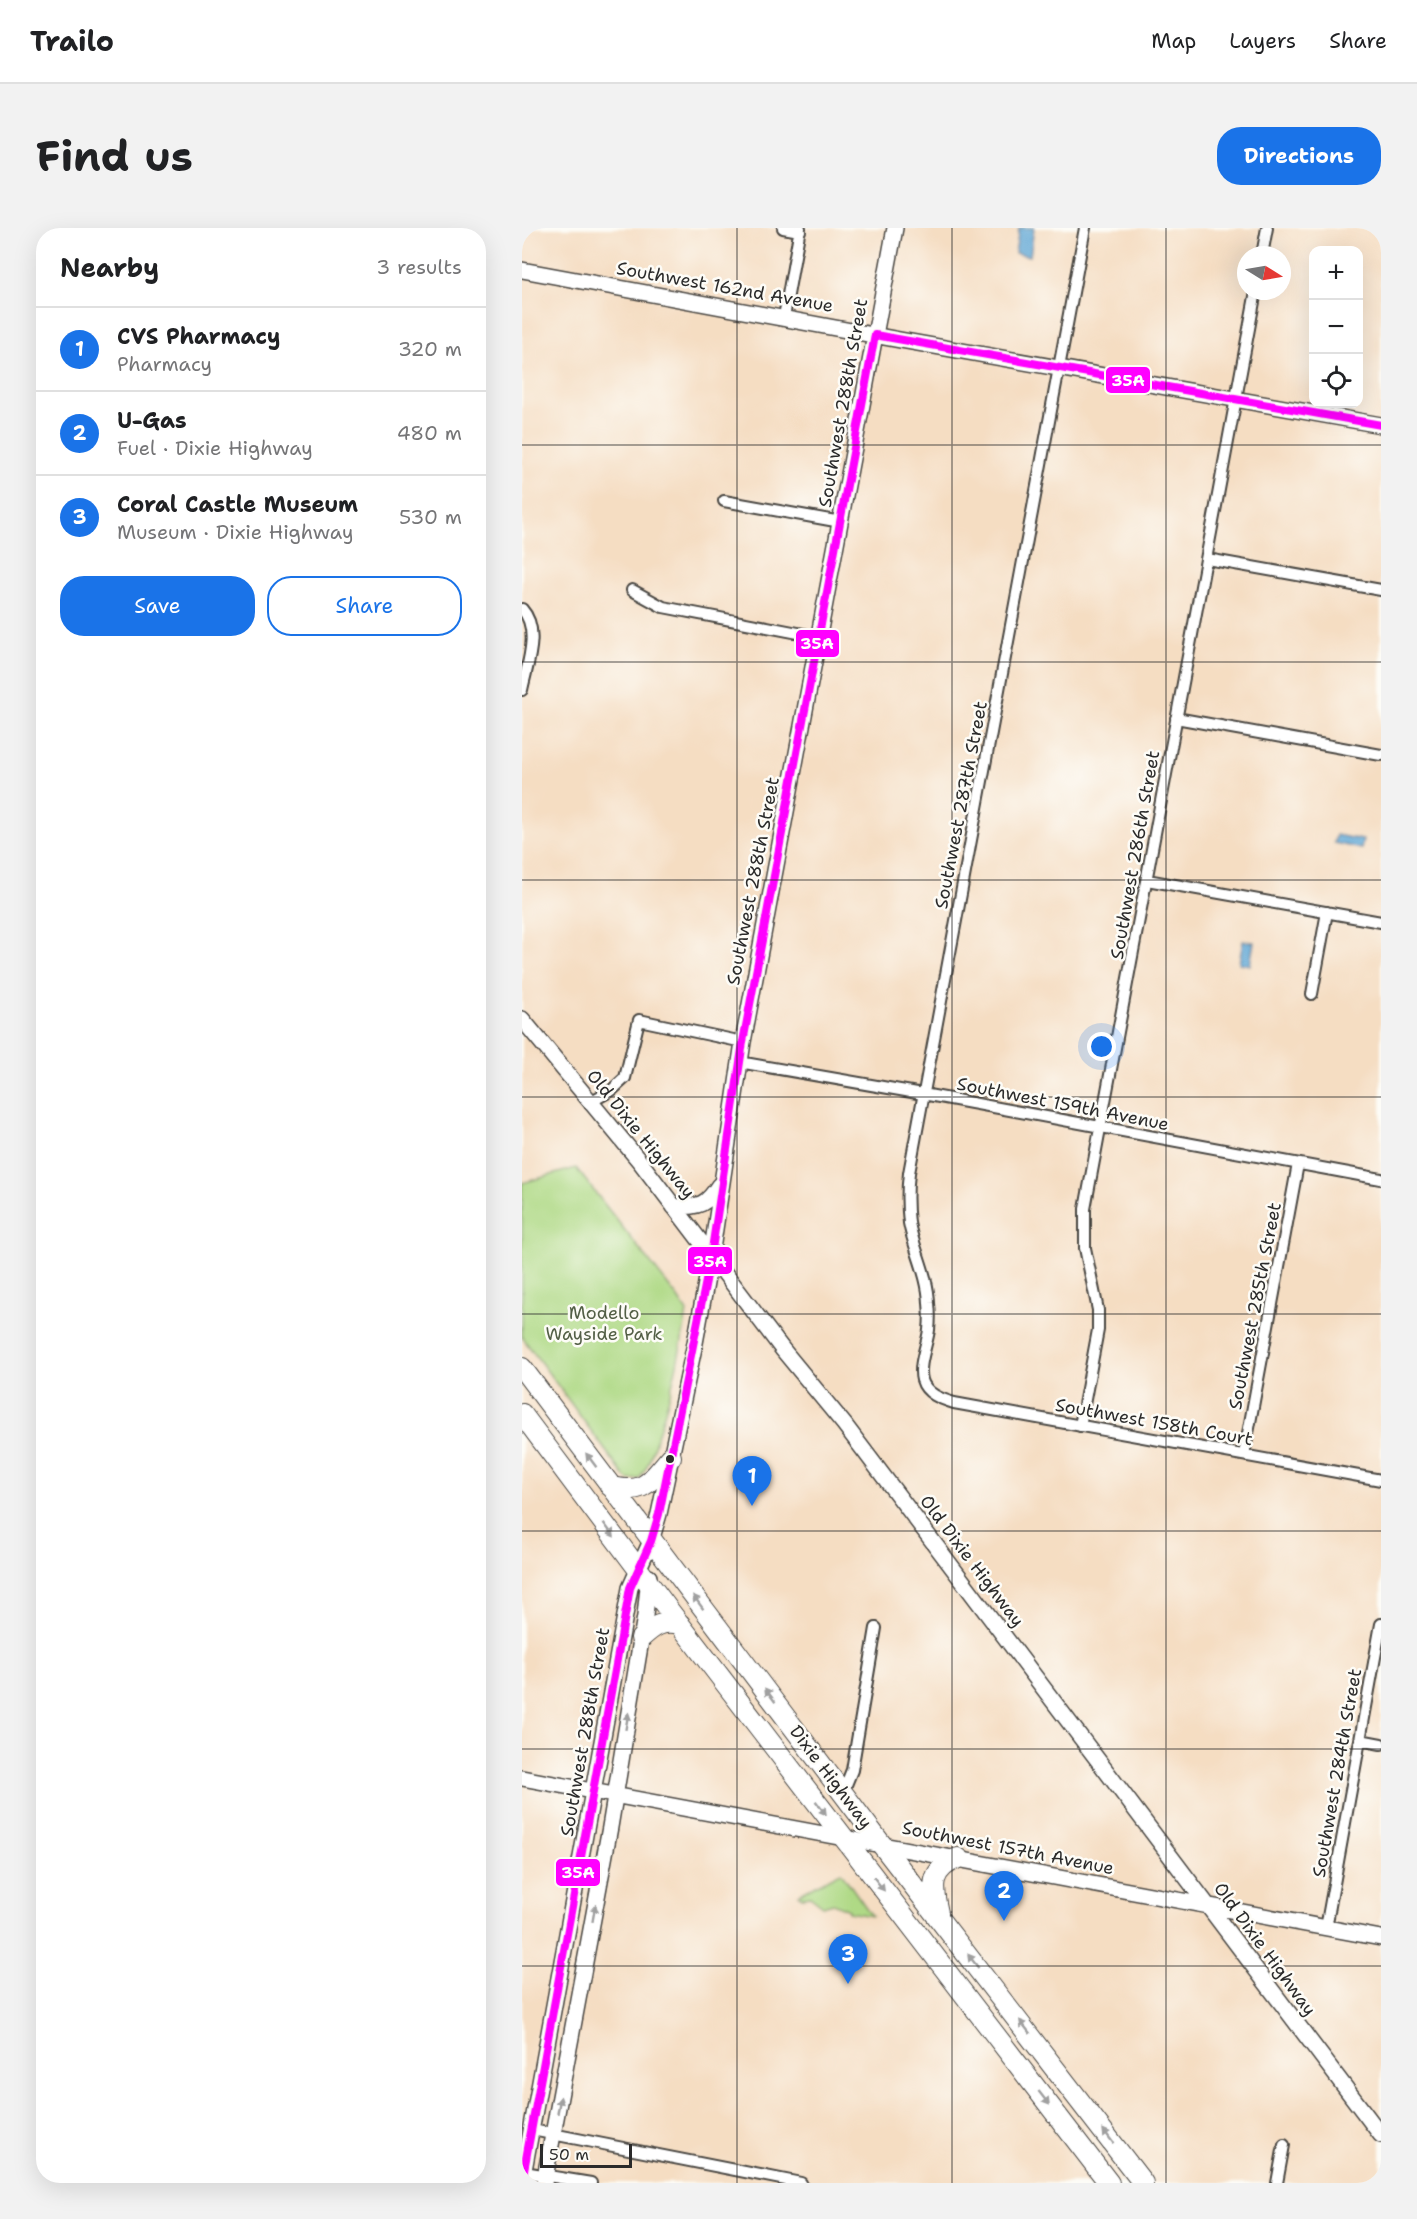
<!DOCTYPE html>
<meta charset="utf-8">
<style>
body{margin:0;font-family:"Shantell Sans",sans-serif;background:#f2f2f2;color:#202124}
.controls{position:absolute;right:18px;top:18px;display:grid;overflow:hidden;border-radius:12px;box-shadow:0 6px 24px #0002}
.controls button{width:54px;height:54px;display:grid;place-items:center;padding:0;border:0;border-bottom:2px solid #e0e0e0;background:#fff;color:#202124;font:30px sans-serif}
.compass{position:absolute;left:715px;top:18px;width:54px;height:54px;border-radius:50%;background:#fff;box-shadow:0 6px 24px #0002;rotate:101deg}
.scale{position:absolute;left:18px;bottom:15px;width:92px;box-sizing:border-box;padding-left:6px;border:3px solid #2b2b2b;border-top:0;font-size:16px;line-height:21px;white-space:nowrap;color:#2b2b2b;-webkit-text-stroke:4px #fdfcf7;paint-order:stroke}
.you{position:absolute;left:580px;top:819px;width:21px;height:21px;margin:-15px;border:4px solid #fff;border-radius:50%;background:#1a73e8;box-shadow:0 0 0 9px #1a73e833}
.badge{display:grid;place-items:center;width:39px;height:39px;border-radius:50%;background:#1a73e8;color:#fff;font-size:20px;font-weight:700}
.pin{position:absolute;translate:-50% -50px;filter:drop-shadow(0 2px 3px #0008)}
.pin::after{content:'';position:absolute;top:32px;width:21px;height:18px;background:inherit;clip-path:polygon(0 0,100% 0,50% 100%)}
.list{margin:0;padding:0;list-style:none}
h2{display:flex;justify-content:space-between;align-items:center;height:78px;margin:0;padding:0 24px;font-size:26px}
h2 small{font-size:20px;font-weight:400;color:#757577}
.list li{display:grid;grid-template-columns:39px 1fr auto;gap:18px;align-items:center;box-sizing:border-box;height:84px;padding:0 24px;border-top:2px solid #e0e0e0}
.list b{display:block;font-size:22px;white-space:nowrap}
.list p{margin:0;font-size:20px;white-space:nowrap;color:#757577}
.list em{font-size:20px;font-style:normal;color:#757577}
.actions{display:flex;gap:12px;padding:18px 24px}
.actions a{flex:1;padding:14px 0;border:2px solid #1a73e8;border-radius:24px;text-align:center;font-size:21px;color:#1a73e8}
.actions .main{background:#1a73e8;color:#fff}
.icon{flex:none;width:33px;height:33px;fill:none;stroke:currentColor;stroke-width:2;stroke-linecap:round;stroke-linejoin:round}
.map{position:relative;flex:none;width:859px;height:1955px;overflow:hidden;border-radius:24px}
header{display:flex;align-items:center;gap:36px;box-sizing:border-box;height:84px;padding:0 30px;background:#fff;border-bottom:2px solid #e0e0e0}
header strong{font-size:28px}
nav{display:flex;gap:33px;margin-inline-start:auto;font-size:21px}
.intro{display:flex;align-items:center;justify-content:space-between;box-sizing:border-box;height:144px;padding:0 36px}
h1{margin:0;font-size:42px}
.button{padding:15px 27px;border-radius:24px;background:#1a73e8;color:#fff;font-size:21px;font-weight:700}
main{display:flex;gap:36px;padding:0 36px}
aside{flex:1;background:#fff;border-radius:24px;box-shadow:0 6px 24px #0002}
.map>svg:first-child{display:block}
.green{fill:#afd985;stroke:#6d8258;stroke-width:1.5}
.water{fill:#5ea6d4;stroke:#446880;stroke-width:1.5}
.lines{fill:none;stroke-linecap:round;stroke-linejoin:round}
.street-casing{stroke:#494642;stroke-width:14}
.secondary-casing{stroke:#494642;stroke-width:18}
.highway-casing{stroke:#494642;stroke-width:22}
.street{stroke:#fff;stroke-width:10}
.secondary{stroke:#fff;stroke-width:15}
.highway{stroke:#fff;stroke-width:20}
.bus-1-casing{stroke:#fdfcf7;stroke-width:12}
.bus-1{stroke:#f0f;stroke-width:8}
.oneway{fill:#a0a0a0}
.grid{fill:none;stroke:#2b2b2b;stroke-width:1.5;stroke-opacity:0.55}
.bus-dot{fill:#2b2b2b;stroke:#fdfcf7;stroke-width:2}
.labels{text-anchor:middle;stroke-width:5;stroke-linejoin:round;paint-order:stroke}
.street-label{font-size:18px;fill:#2b2b2b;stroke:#fdfcf7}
.park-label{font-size:18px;fill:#535f46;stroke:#fdfcf7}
.line-badge{stroke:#fdfcf7;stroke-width:2}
.badge-label{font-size:16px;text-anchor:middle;font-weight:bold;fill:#fff}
</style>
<header>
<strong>Trailo</strong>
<nav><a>Map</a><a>Layers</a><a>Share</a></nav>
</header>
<div class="intro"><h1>Find us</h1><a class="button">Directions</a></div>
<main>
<aside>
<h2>Nearby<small>3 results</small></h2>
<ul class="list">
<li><span class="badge">1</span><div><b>CVS Pharmacy</b><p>Pharmacy</p></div><em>320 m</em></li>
<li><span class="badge">2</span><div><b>U-Gas</b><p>Fuel · Dixie Highway</p></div><em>480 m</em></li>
<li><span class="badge">3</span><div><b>Coral Castle Museum</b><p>Museum · Dixie Highway</p></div><em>530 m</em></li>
</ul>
<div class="actions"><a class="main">Save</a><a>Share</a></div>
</aside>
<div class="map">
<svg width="859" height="1955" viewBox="0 0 859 1955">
<rect width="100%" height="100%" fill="#fdfcf7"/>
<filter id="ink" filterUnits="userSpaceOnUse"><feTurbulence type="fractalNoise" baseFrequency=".0167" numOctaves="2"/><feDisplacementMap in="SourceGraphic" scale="12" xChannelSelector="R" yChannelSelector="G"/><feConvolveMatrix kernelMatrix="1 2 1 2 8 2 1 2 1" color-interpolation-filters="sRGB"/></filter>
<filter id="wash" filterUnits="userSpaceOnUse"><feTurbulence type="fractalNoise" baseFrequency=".008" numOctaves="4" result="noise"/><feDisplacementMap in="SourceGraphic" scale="24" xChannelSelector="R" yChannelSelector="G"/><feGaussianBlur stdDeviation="1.35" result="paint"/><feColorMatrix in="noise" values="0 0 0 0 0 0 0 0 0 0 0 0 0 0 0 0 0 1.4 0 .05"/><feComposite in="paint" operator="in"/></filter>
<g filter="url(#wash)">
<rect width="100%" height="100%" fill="#f5ddc2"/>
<path class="green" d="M54 940 156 1070 165 1084C158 1127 149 1168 135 1208 129 1226 129 1235 117 1251L107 1252 103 1249 0 1109V955Z
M319 1644 350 1688 327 1684V1682L311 1675 301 1678 288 1668 280 1669 276 1666Z"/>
<path class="water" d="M497 0H512L508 28 493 25Z
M814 607 841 612 839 621 812 615Z
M721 713 732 714 728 737 717 735Z"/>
</g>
<g filter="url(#ink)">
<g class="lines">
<defs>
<path id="street" d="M261 0 278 3
M563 0 387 945C385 961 385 978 387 995 392 1022 406 1047 407 1075 408 1084 408 1093 407 1102 405 1117 396 1137 400 1152 404 1166 419 1171 432 1175L859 1252
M740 27 745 0
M262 89 278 0
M202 273 319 294
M685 331 859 362
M110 362 141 379 297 409
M0 381C19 402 5 437 0 462
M654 490 859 527
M625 652 859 694
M790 766 805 684
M217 834 401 866 859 951
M68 874 90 862 103 850 117 792 221 814
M558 1198 576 1102V1082L563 1020V981L734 63
M722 1227 776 936
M838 1512 859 1516
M321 1564 330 1542 354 1400
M804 1700 859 1396
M10 1902 279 1955
M2 1944 69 1955
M755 1955 762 1917"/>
<path id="secondary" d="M0 42 378 112 859 197
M0 791 119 935 261 1122 322 1196 859 1907
M152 979C177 978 183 979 197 957
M0 1550 859 1710
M0 1953 108 1360 129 1313 137 1286 173 1115 189 1028 221 814 373 0
M22 1955 88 1599 123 1388 127 1349"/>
<path id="highway" d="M0 1140 360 1617 621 1955
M0 1186 146 1381 587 1955
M88 1258C123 1268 128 1253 149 1229
M119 1410C132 1398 140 1392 158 1396
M416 1685C410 1659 407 1642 436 1630"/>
</defs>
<use href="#street" class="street-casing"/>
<use href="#secondary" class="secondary-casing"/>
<use href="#highway" class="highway-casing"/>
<use href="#street" class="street"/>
<use href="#secondary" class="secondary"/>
<use href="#highway" class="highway"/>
<defs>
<path id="bus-1" d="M353 107 859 197
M0 1953 108 1360 129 1313 137 1286 189 1028 221 814 353 107"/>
</defs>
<use href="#bus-1" class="bus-1-casing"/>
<use href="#bus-1" class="bus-1"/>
</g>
<defs><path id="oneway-solid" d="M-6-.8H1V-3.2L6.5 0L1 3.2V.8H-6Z" transform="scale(1.5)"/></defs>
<g class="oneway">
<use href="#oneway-solid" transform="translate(69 1232) rotate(-127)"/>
<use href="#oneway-solid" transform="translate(87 1302) rotate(53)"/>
<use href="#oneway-solid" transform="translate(176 1374) rotate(-127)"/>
<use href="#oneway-solid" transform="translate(248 1467) rotate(-127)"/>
<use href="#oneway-solid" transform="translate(105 1493) rotate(-80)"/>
<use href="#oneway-solid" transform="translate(299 1580) rotate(53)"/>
<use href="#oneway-solid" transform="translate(357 1656) rotate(52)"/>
<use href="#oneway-solid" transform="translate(72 1685) rotate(-80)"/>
<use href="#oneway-solid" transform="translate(451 1733) rotate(-128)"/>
<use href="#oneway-solid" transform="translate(503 1799) rotate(-128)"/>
<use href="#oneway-solid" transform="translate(522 1870) rotate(52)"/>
<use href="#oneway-solid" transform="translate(37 1877) rotate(-80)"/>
<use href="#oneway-solid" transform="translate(586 1908) rotate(-127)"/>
</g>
</g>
<path class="grid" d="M215 0V1955M430 0V1955M644 0V1955M0 217H859M0 434H859M0 652H859M0 869H859M0 1086H859M0 1303H859M0 1521H859M0 1738H859"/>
<circle class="bus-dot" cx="148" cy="1231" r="5"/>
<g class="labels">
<g class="street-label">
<text transform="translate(203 59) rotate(10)" y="6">Southwest 162nd Avenue</text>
<text transform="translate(321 175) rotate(-80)" y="6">Southwest 288th Street</text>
<text transform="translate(439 577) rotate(-79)" y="6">Southwest 287th Street</text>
<text transform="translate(613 627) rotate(-80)" y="6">Southwest 286th Street</text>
<text transform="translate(231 653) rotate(-79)" y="6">Southwest 288th Street</text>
<text transform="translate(541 876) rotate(11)" y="6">Southwest 159th Avenue</text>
<text transform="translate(119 906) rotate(51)" y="6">Old Dixie Highway</text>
<text transform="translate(733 1078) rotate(-79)" y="6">Southwest 285th Street</text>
<text transform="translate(632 1194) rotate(10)" y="6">Southwest 158th Court</text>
<text transform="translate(450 1333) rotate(53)" y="6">Old Dixie Highway</text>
<text transform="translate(63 1504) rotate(-80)" y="6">Southwest 288th Street</text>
<text transform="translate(815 1545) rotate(-80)" y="6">Southwest 284th Street</text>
<text transform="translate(309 1549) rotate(53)" y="6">Dixie Highway</text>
<text transform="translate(486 1620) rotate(11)" y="6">Southwest 157th Avenue</text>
<text transform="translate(743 1721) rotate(54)" y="6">Old Dixie Highway</text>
</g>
<g class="park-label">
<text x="82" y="1091">Modello<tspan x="82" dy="21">Wayside Park</tspan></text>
</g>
</g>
<g class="line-badge">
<rect x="583" y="138" width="46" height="28" rx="6" fill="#f0f"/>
<rect x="273" y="401" width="45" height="29" rx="6" fill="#f0f"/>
<rect x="165" y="1018" width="46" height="29" rx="6" fill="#f0f"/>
<rect x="33" y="1630" width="46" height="29" rx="6" fill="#f0f"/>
</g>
<g class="badge-label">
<text x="606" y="158">35A</text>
<text x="295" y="421">35A</text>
<text x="188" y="1039">35A</text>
<text x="56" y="1650">35A</text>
</g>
</svg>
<div class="controls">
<button>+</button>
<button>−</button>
<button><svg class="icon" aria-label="locate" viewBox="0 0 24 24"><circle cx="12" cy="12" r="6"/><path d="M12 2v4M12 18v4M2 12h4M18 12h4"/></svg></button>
</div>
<svg class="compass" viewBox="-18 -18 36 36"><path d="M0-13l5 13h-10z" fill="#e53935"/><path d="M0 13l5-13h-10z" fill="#757577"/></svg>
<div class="scale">50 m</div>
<div class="you"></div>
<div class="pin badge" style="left:230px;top:1278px">1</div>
<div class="pin badge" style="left:482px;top:1693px">2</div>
<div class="pin badge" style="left:326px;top:1756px">3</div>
</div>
</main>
